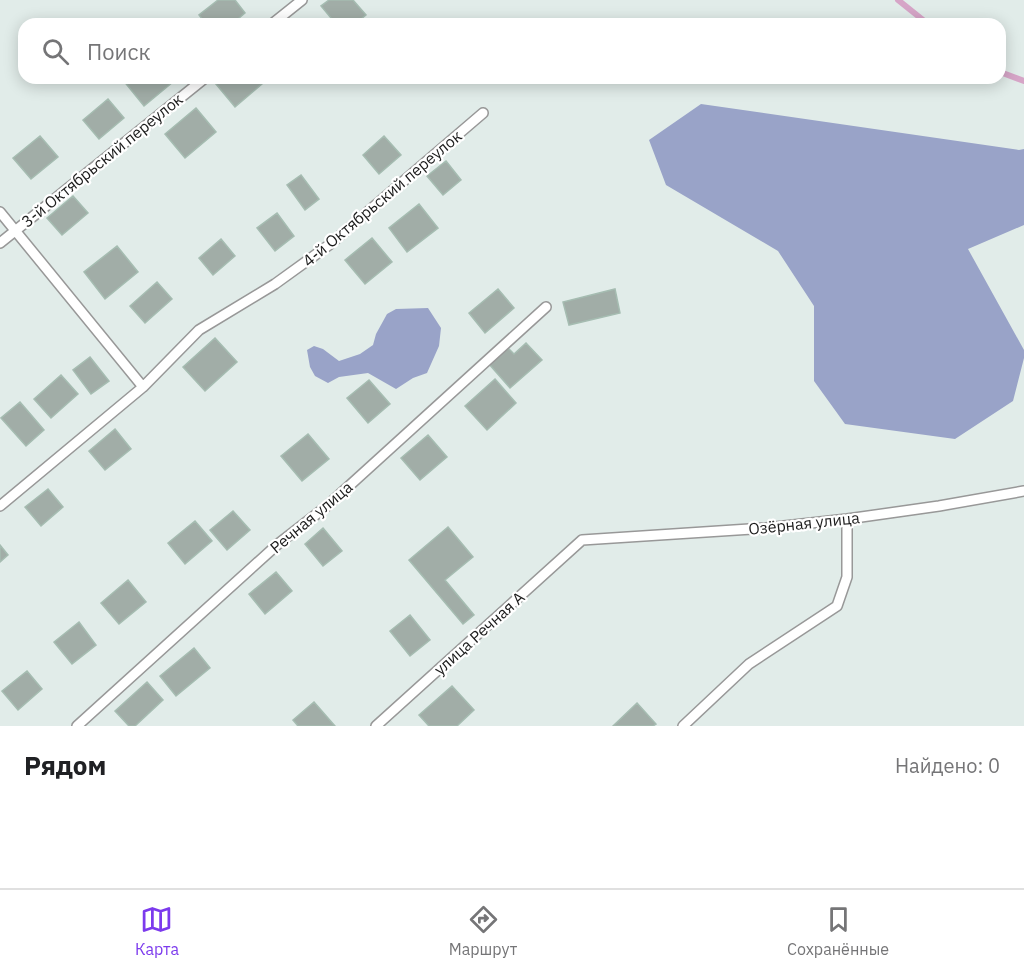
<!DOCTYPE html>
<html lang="ru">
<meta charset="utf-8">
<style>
body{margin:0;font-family:"IBM Plex Sans",sans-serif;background:#f6f6f6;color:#202124}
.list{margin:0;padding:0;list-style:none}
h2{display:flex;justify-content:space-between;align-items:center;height:78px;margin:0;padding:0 24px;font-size:26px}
h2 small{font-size:20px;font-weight:400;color:#757577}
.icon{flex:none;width:33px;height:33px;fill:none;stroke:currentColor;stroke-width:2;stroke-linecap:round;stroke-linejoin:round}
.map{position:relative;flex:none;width:1024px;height:726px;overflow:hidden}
.search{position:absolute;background:#fff;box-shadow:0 3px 15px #0003;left:18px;right:18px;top:18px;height:66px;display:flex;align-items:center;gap:15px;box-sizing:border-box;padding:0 21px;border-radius:18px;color:#757577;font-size:22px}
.sheet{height:162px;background:#fff}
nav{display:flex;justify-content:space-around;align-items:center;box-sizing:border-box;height:84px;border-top:2px solid #e0e0e0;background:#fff;font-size:16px;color:#757577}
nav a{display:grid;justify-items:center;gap:3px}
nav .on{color:#7c3aed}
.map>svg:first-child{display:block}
.forest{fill:#99a3c8}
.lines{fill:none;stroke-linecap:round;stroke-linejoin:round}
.stream{stroke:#d6a5c7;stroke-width:6}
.building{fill:#a1ada7;stroke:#a5bcb1;stroke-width:1.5}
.lane-casing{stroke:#989898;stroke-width:12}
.lane{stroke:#fff;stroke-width:9}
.labels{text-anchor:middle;stroke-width:4.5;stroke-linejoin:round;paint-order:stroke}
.street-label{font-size:16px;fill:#1b1b1b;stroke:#fff}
</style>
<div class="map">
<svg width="1024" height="726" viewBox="0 0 1024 726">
<rect width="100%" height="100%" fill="#e1ece9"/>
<path class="forest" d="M701 104 1019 150 1024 149V225L968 249 1024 350V358L1013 401 955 439 845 424 814 381V306L778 251 666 185 649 140Z
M428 308 441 328 439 346 427 373 413 378 396 389 368 373 339 377 328 383 315 376 310 367 307 350 314 346 323 349 339 361 360 354 373 345 376 334 387 314 396 309Z"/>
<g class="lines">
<path class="stream" d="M898 0 928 24
M1000 72 1024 81"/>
</g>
<path class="building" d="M218 0H235L245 13 232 24H206L199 15Z
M329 0H353L366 15 355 24H336L321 6Z
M125 78H170L173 82 144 106 123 80Z
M223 78H257L262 84 235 107 216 84Z
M108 99 124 118 99 139 83 120Z
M196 108 216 132 185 158 165 134Z
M40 136 58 157 31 179 13 158Z
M384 136 401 155 379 174 363 155Z
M446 161 461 180 443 195 427 176Z
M301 175 319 199 305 210 287 185Z
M73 196 88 213 62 235 47 218Z
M419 204 438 228 407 252 389 228Z
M277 213 294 236 275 251 257 228Z
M372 238 392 262 365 284 345 260Z
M221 239 235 256 213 275 199 258Z
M117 246 138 272 105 299 84 272Z
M157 282 172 299 145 323 130 306Z
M498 289 514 308 485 333 469 313Z
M615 289 620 313 569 325 563 302Z
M215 338 237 362 205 391 183 367Z
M526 343 542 360 510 388 489 364 508 348 514 354Z
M90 357 109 381 91 394 73 370Z
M61 375 78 394 51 418 34 399Z
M495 379 516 403 487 430 465 406Z
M369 380 390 404 368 423 347 398Z
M20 402 44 430 26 446 1 418Z
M115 429 131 449 105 470 89 451Z
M308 434 329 459 302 481 281 456Z
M428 435 447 457 420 480 401 458Z
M48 489 63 507 41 526 25 507Z
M233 511 250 530 227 550 210 530Z
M195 521 212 541 185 564 168 543Z
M448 527 473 557 445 580 474 615 463 624 409 560Z
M323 528 342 551 323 566 305 544Z
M0 545 8 555 0 562Z
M276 572 292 591 265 614 249 594Z
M128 580 146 602 119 624 101 603Z
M410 615 430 640 410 656 390 631Z
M79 622 96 645 72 664 54 642Z
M194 648 210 668 176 696 160 676Z
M27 671 42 689 18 710 2 691Z
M147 682 163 700 135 726H129L115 711Z
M452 686 474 710 457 726H429L419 715Z
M314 702 335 726H298L293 720Z
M637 703 656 724 653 726H613Z"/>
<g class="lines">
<defs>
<path id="lane" d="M272 24 302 0
M0 212 143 387
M0 243 205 78
M0 506 143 387 199 330 275 284 329 245 483 113
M77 726 278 544 327 506 546 307
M376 726 582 540 766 528 847 519 939 506 1024 491
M683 726 749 664 837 606 847 577V519"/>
</defs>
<use href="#lane" class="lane-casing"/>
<use href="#lane" class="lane"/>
</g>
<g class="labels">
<g class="street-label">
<text transform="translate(102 160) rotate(-39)" y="6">3-й Октябрьский переулок</text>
<text transform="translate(382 198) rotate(-40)" y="6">4-й Октябрьский переулок</text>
<text transform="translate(311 517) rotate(-40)" y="6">Речная улица</text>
<text transform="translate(804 523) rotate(-6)" y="6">Озёрная улица</text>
<text transform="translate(479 633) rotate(-42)" y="6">улица Речная А</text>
</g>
</g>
</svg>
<div class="search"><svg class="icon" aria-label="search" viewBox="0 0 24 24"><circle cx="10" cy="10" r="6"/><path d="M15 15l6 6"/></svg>Поиск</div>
</div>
<section class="sheet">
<h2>Рядом<small>Найдено: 0</small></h2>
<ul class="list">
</ul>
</section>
<nav>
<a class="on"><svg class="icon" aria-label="map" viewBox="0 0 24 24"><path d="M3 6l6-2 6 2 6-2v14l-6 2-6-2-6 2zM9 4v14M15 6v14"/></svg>Карта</a>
<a><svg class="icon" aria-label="directions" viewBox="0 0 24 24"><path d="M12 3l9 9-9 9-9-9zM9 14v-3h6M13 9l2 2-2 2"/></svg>Маршрут</a>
<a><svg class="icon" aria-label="saved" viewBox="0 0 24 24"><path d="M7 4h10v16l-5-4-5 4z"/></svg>Сохранённые</a>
</nav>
